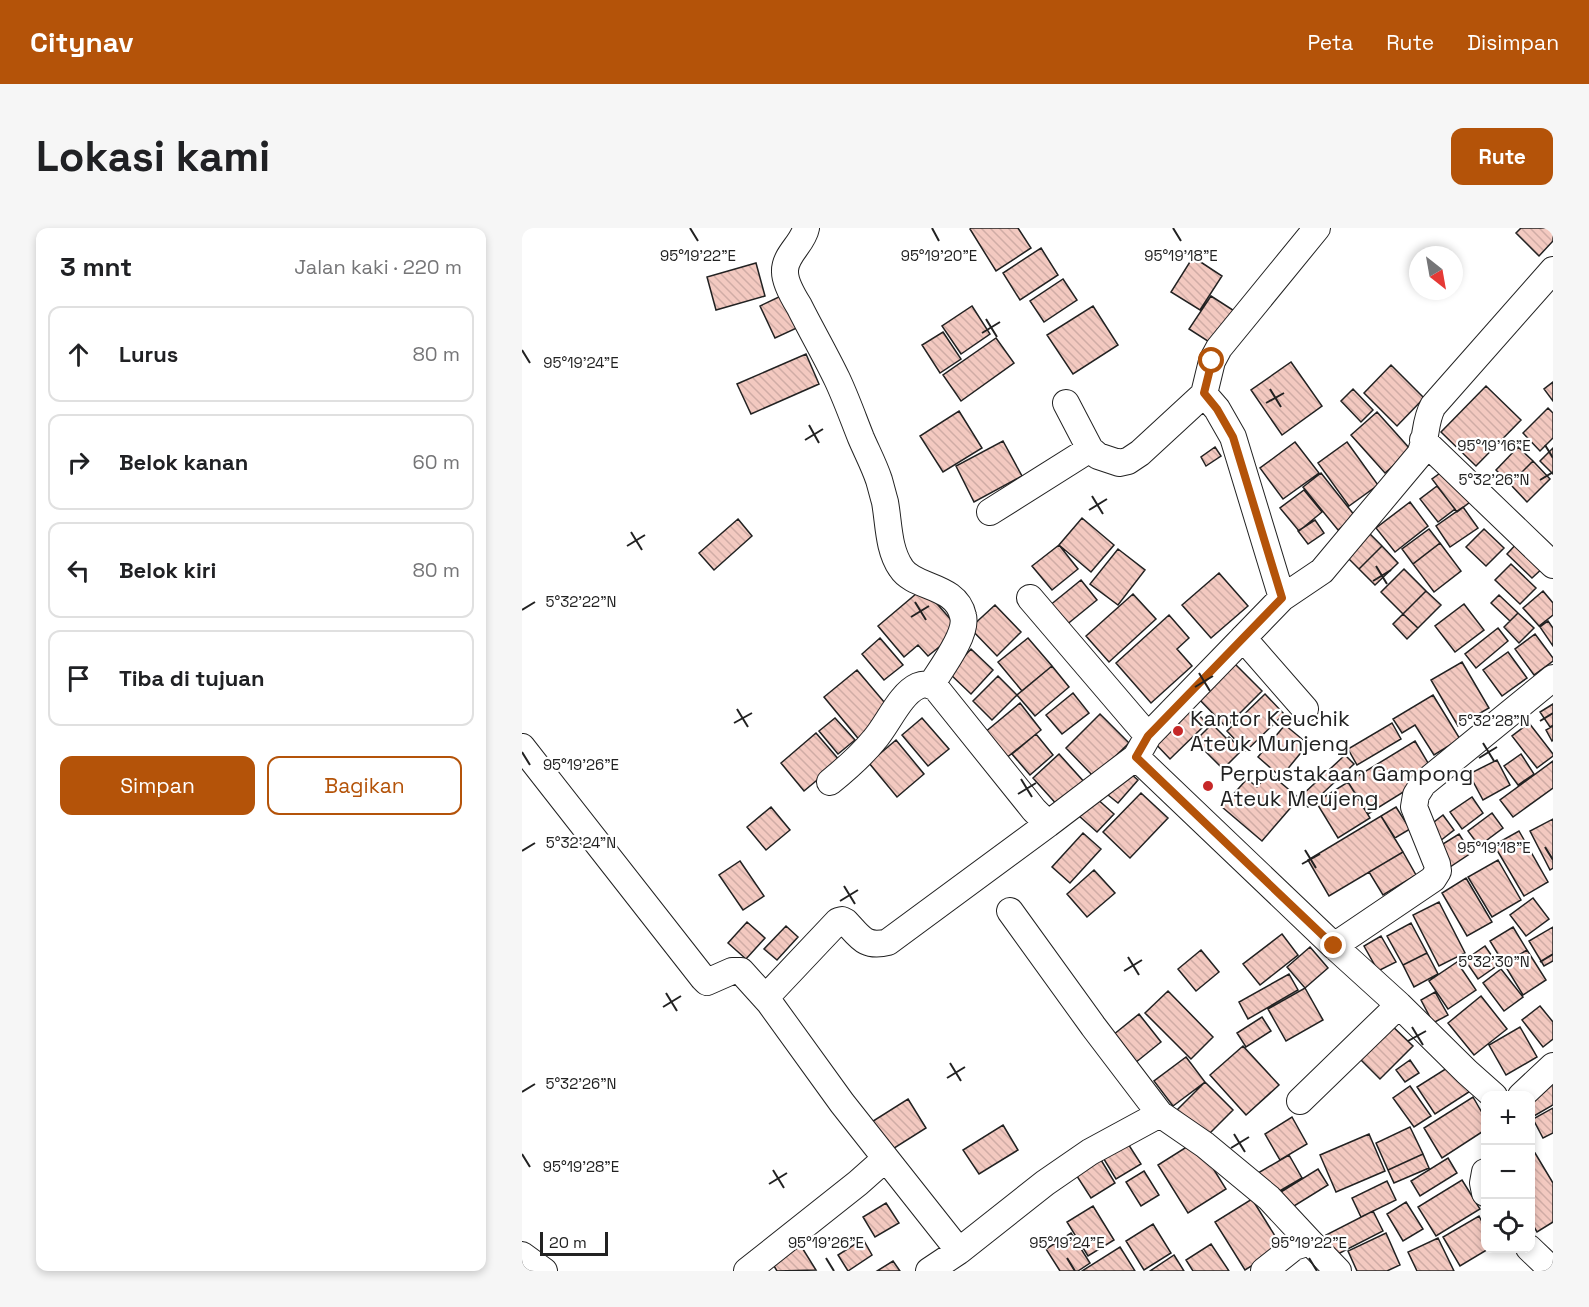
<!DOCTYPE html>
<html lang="id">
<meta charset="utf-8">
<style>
body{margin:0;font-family:"Space Grotesk",sans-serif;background:#f6f6f6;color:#202124}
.controls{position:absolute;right:18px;bottom:18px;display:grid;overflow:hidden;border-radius:12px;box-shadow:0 3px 9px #0003}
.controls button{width:54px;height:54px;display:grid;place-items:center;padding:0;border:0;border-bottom:2px solid #e0e0e0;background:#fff;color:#202124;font:30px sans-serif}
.compass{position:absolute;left:887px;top:18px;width:54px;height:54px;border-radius:50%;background:#fff;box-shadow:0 3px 9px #0003;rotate:149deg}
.scale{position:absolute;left:18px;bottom:15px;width:68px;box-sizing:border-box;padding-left:6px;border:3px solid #222;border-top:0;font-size:16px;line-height:21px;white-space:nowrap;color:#222;-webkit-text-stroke:4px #fff;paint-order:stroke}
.stop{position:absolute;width:18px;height:18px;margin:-14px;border:4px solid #b45309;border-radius:50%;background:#fff}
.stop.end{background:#b45309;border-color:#fff;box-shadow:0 2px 6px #0008}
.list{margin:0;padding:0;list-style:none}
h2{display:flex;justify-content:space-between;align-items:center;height:78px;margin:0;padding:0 24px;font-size:26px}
h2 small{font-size:20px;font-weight:400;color:#757577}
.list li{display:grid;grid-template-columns:39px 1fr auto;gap:18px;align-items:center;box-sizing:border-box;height:96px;margin:0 12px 12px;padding:0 12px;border:2px solid #e0e0e0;border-radius:12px}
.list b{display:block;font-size:22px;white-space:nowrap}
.list em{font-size:20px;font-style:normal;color:#757577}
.actions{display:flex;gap:12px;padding:18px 24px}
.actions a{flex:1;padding:14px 0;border:2px solid #b45309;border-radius:12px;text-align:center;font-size:21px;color:#b45309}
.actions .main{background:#b45309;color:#fff}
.icon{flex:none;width:33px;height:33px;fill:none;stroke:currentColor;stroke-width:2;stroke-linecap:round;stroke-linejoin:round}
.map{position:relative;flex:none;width:1031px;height:1043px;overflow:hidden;border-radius:12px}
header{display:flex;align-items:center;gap:36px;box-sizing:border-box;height:84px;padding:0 30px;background:#b45309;color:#fff}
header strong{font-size:28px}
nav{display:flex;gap:33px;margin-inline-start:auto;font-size:21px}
.intro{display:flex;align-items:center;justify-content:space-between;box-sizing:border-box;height:144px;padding:0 36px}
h1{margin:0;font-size:42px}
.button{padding:15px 27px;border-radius:12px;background:#b45309;color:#fff;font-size:21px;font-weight:700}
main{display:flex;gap:36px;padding:0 36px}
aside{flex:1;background:#fff;border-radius:12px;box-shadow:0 3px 9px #0003}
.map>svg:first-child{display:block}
.building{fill:url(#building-back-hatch);stroke:#222;stroke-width:1.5}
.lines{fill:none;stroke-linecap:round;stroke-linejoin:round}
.minor-casing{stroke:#222;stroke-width:28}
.minor{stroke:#fff;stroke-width:26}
.route{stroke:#b45309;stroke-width:8}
.ticks{fill:none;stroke:#222;stroke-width:2}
.poi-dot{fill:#c62828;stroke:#fff;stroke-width:2}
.labels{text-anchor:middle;stroke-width:4.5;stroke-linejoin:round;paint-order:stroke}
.poi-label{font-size:22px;fill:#222;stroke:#fff;text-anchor:start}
.ticks-label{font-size:15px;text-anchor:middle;fill:#222;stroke:#fff;stroke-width:4.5;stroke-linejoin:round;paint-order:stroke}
</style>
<header>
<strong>Citynav</strong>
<nav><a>Peta</a><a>Rute</a><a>Disimpan</a></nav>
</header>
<div class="intro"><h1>Lokasi kami</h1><a class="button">Rute</a></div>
<main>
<aside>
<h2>3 mnt<small>Jalan kaki · 220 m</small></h2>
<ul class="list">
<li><svg class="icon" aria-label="ahead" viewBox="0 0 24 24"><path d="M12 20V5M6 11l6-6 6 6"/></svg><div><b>Lurus</b></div><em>80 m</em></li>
<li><svg class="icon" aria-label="right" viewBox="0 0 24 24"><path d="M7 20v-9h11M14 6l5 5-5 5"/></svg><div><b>Belok kanan</b></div><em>60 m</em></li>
<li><svg class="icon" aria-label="left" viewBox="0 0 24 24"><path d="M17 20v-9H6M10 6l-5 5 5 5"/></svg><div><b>Belok kiri</b></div><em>80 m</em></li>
<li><svg class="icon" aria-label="arrive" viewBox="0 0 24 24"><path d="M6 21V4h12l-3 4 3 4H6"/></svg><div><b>Tiba di tujuan</b></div></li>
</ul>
<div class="actions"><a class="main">Simpan</a><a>Bagikan</a></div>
</aside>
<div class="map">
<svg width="1031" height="1043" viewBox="0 0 1031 1043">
<defs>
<pattern id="building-back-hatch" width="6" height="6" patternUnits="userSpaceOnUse" patternTransform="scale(1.5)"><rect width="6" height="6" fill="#f3c9c0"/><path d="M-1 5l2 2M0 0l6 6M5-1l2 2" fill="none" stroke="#d0aca5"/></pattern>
</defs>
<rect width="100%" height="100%" fill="#fff"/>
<path class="building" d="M449 0H496L509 20 474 43 448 1Z
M999 0H1031V13L1017 28 994 5Z
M519 20 536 47 498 72 481 45Z
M671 29 700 48 678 82 649 64Z
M234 35 243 68 194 82 185 49Z
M541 51 555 72 522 94 508 73Z
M261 67 277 99 253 110 238 78Z
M689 68 717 86 695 119 667 101Z
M450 78 468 106 439 126 420 98Z
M571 78 596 117 551 146 525 107Z
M421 104 439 131 418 145 400 117Z
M474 110 492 135 439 173 421 147Z
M284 126 297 156 229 186 215 156Z
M769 134 800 178 760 207 729 162Z
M869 137 902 170 875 198 842 165Z
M1031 154V173L1022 161Z
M964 158 999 192 954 238 919 204Z
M831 161 851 182 839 194 819 173Z
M1026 180 1031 185V210L1018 223 1001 205Z
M437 183 460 220 421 244 398 208Z
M855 184 889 222 863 245 829 207Z
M481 213 500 248 452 274 434 238Z
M773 214 797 245 761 271 738 240Z
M825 214 856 257 827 278 796 235Z
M693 219 699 228 684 238 679 229Z
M996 219 1011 233 988 256 974 242Z
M1031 220V246L1018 233Z
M1011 233 1028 251 1005 274 988 256Z
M928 238 952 271 935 284 910 251Z
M799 245 833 288 816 302 781 259Z
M915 258 933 281 916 294 898 271Z
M782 262 800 284 777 303 758 280Z
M888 274 906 298 873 324 854 300Z
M941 279 956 300 928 319 914 298Z
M560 290 592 317 569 344 537 317Z
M216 291 230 308 192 342 177 325Z
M793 292 802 305 786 316 776 303Z
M842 300 860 318 837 341 819 323Z
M907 301 918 315 891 336 880 321Z
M962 301 982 320 964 338 944 319Z
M997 313 1023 338 1010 350 985 326Z
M918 315 939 343 912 364 891 336Z
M537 317 556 341 530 362 510 338Z
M860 318 876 335 853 357 837 341Z
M596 321 623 342 596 377 568 356Z
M989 336 1014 360 998 376 973 352Z
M882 341 904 363 881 386 859 364Z
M697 345 726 378 689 410 660 377Z
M559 352 575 372 543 398 527 378Z
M401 360 438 402 406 428 396 417 382 429 356 398Z
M904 363 919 377 896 400 881 386Z
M1021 363 1031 375V387L1017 398 1001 380Z
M611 366 634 391 587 434 564 408Z
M977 367 996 385 988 393 969 375Z
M942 376 962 402 933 424 913 398Z
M473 377 499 404 475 428 448 400Z
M996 385 1012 400 997 415 982 399Z
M881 386 896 400 885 411 871 396Z
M647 387 667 410 655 421 670 438 629 475 594 435Z
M1026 393 1031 400V418L1018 399Z
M976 400 986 413 954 440 943 426Z
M1013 406 1031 430V433L1012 447 993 421Z
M358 410 381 437 362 452 340 426Z
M506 410 530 438 500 463 476 434Z
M449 421 471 442 449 466 427 445Z
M986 424 1005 450 980 468 961 442Z
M710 433 740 463 704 499 674 468Z
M940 434 967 480 936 498 909 452Z
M530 438 547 459 513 488 495 467Z
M335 442 368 481 340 515 302 469Z
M476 448 495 467 470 492 451 473Z
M551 465 567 485 540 506 524 487Z
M743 466 762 486 724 523 705 503Z
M911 467 938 511 912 527 893 497 880 505 871 491Z
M498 475 519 502 483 531 462 505Z
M664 475 685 495 648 531 628 510Z
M1031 476V497L1028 499 1018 484Z
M578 486 607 515 572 549 544 520Z
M313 490 333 512 316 526 297 503Z
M400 490 427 521 406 538 380 507Z
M870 495 879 511 835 537 826 521Z
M1007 495 1031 526V528L1015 540 990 508Z
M690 496 705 511 707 509 720 522 701 541 673 513Z
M763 497 786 516 759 549 736 529Z
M1031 498V512L1030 513 1024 502Z
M294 505 318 533 282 563 259 535Z
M514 506 531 527 508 547 490 526Z
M374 512 402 546 375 569 347 535Z
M893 513 912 545 846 586 826 554Z
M537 526 564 556 537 579 511 550Z
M999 526 1012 546 996 557 982 538Z
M823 527 832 536 786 579 777 570Z
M975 532 988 557 961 572 947 546Z
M1031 533V560L991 589 978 572Z
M601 539 616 552 596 575 581 563Z
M747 545 777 570 740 613 700 579 725 551 735 559Z
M826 554 848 590 816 610 794 574Z
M619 565 646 590 608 630 581 604Z
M573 569 592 586 575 604 556 587Z
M950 569 961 585 940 601 928 584Z
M249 579 268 602 244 622 225 599Z
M874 579 888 601 873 610 859 588Z
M970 585 981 600 957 618 946 603Z
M921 587 932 602 918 613 907 598Z
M859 588 881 624 807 668 786 632Z
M1031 591V640L1028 642 1008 603Z
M997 603 1026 654 1002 668 972 617Z
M561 605 579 621 548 655 530 639Z
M937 606 949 625 928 639 916 619Z
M881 624 894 647 861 667 847 644Z
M976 632 999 672 970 689 946 649Z
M218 633 242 668 221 682 197 647Z
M572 642 593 665 565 689 545 666Z
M944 650 970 694 945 708 920 665Z
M1011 670 1027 691 1004 708 988 687Z
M917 674 943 725 917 738 891 687Z
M225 694 243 710 224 731 206 715Z
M889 695 905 725 881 737 865 708Z
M264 698 276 709 255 732 242 721Z
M991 699 1005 722 982 736 968 713Z
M1031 699V733L1022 738 1007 713Z
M760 706 776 727 738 757 721 736Z
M859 708 874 734 856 743 842 718Z
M963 718 976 737 956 751 943 732Z
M788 719 806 740 783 760 765 739Z
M679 722 697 744 674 763 656 741Z
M1005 722 1024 752 1001 767 982 736Z
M905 725 916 746 892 759 881 737Z
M935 734 954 762 926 781 907 753Z
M979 741 1001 769 982 783 961 755Z
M767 746 776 762 726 791 717 774Z
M783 760 801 792 764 813 746 781Z
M646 763 691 809 669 831 623 785Z
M913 764 926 787 911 795 899 772Z
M959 768 985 801 952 827 926 795Z
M1018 778 1031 794V811L1021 819 1000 792Z
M617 786 639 814 608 839 586 811Z
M740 789 749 803 724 819 715 805Z
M863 791 891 818 858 851 831 824Z
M998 799 1015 829 984 847 967 817Z
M721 818 757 857 724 887 688 847Z
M664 829 683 854 651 878 632 853Z
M888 832 897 845 883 854 874 842Z
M933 835 950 862 913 886 895 859Z
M1031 849V877L1012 888 1008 882V868Z
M683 854 711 882 683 910 655 882Z
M888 858 909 888 892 899 871 870Z
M951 869 963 890V902L920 930 902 900Z
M386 871 404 900 366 924 348 895Z
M1031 880V905L1021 910 1011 891Z
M770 889 785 916 758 932 743 906Z
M481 897 496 922 457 946 441 922Z
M888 899 901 926 866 942 854 915Z
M847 906 863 943 814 964 798 927Z
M601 908 619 936 594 951 577 923Z
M674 913 704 961 666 985 636 937Z
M1013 925 1031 955V994L1015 1004 1008 992V927Z
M901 926 907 940 872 955 866 942Z
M576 927 593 955 569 970 551 942Z
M767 927 780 950 749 968 736 945Z
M926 930 935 945 898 968 889 953Z
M796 941 806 957 764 983 754 967Z
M622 943 637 967 619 978 604 954Z
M940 952 958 981 914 1008 896 979Z
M865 953 874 972 839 989 830 970Z
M730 971 760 1019 723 1042 693 994Z
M884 974 901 1001 881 1013 865 986Z
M364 975 377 995 353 1009 341 989Z
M571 978 592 1012 566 1028 545 994Z
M851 983 861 1003 814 1027 804 1007Z
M957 988 963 1000V1020H968L938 1038 921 1009Z
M631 996 649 1025 622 1042 604 1013Z
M549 1005 568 1035 556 1043H538L524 1021Z
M864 1005 878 1037 865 1043H835L826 1023Z
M274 1010 294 1042 255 1043 246 1028Z
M916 1010 932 1043H895L886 1024Z
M341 1011 350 1027 326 1043 316 1027Z
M689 1016 707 1043H671L664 1032Z
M598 1019 613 1043H560Z
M652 1027 662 1043H628Z
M371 1033 378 1043H355Z"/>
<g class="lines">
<defs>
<path id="minor" d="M284 0C281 16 262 27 263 44 263 54 272 70 277 78 289 102 303 126 315 151 324 170 331 190 339 210 345 224 352 237 357 252 359 259 361 267 363 274 367 296 366 321 379 340 392 361 434 356 441 388 446 406 418 442 409 457
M544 175 568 221 576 228 597 235 606 233 618 225 682 166
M901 212 1031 337
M468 284 568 221
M508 370 626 508
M760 370 711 209 695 181 682 166 690 133 697 120 795 0
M721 410 783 481
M0 519 181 750 185 754 210 743H219L247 774
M308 554C324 541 339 528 352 512 366 496 378 466 396 458 403 455 408 457 414 460L512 582 526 596 614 529
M488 683 571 798 638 886 683 917 747 970 788 1014 772 1019 742 1043
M812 718 614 529 626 508 760 370 800 343 898 226C905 211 902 194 911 178L1031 42
M972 868 945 844 877 777 812 718 911 651 916 643 915 636 892 579 894 567 901 556 1031 450
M999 868 1031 838
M778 873 877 777
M963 944 961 955 963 965
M788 1014 816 1043
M1007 1020 1031 1043
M437 1023 320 875 247 774 246 769 248 765 316 693 320 692 324 694C338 709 343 720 366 714L526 596
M0 1027 22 1043
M225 1043 336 955 363 931
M407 1043 437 1023 523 955 568 924 638 886"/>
</defs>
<use href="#minor" class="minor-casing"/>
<use href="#minor" class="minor"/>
</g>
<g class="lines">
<path class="route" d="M690 133 682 165 695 181 711 209 760 370 626 508 614 529 812 718"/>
</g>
<path class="ticks" d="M168 0 176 13M410 0 417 13M651 0 659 13M464 91 475 109M460 105 478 94M0 122 8 135M748 161 759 179M744 175 762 165M287 197 297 215M283 212 301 201M1023 217 1031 230M1018 252 1031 244M570 268 581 286M567 282 585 271M109 304 120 322M105 318 123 307M854 338 865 356M851 353 869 342M393 374 404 392M0 382 13 374M389 389 407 378M677 445 688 463M673 459 691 448M215 481 226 499M1018 493 1031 485M212 495 230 485M961 515 972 533M0 524 8 537M957 530 975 519M499 551 510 569M496 566 514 555M1023 619 1031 632M783 622 794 640M0 623 13 615M780 636 798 626M322 658 333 676M318 673 336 662M606 729 617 747M1018 734 1031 726M602 743 620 732M144 765 155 783M141 779 159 768M890 799 901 817M886 813 904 803M428 835 439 853M425 850 443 839M0 864 13 856M712 906 723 924M709 920 727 909M0 926 8 939M251 942 262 960M247 956 265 945M304 1030 312 1043M545 1030 553 1043M787 1030 795 1043"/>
<g class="poi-dot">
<circle cx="656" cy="503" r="6"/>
<circle cx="686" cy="558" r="6"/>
</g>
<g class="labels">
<g class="poi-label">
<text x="668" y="498">Kantor Keuchik<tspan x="668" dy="25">Ateuk Munjeng</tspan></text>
<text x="698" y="553">Perpustakaan Gampong<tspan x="698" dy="25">Ateuk Meujeng</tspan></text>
</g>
</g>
<g class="ticks-label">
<text x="176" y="33">95°19'22"E</text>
<text x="417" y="33">95°19'20"E</text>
<text x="659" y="33">95°19'18"E</text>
<text x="59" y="140">95°19'24"E</text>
<text x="972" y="223">95°19'16"E</text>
<text x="972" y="257">5°32'26"N</text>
<text x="59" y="379">5°32'22"N</text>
<text x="972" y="498">5°32'28"N</text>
<text x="59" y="542">95°19'26"E</text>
<text x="59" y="620">5°32'24"N</text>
<text x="972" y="625">95°19'18"E</text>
<text x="972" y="739">5°32'30"N</text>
<text x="59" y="861">5°32'26"N</text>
<text x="59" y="944">95°19'28"E</text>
<text x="304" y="1020">95°19'26"E</text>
<text x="545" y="1020">95°19'24"E</text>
<text x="787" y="1020">95°19'22"E</text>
</g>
</svg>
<div class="controls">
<button>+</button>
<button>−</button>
<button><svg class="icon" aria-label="locate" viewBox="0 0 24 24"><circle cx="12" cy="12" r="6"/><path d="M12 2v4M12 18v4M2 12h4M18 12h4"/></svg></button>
</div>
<svg class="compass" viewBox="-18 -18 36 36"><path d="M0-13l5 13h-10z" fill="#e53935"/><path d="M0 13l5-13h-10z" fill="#757577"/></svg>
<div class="scale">20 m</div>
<div class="stop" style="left:690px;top:133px"></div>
<div class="stop end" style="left:812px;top:718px"></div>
</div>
</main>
